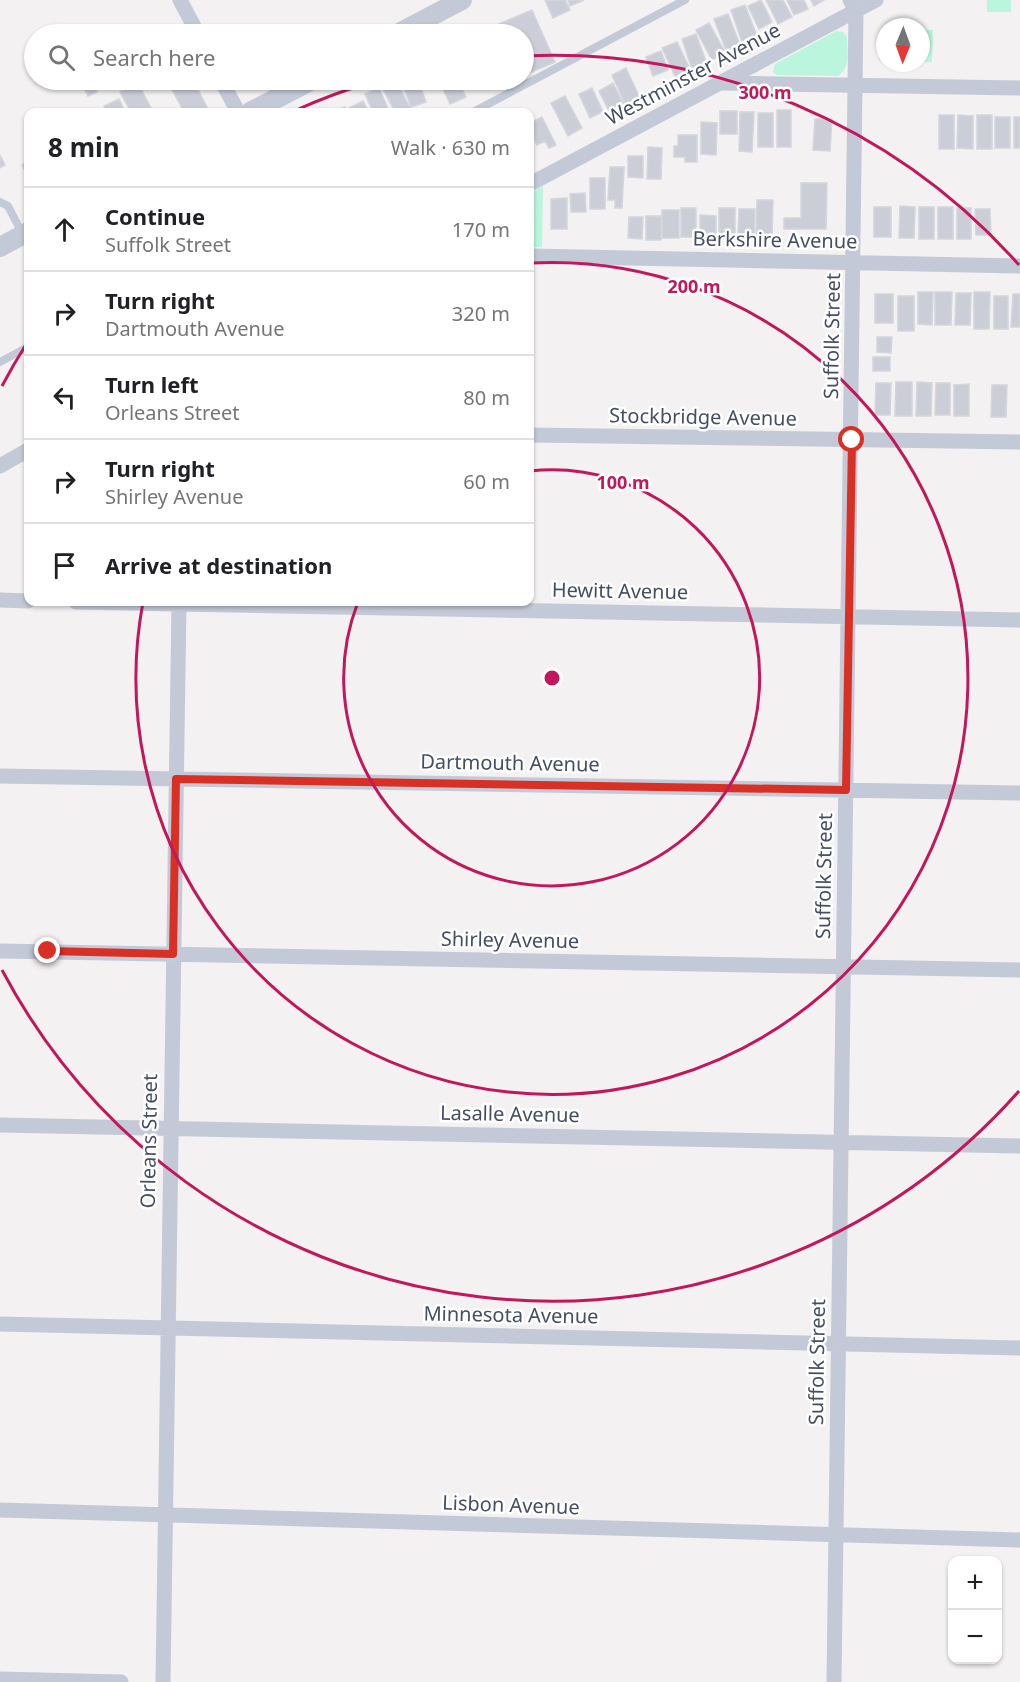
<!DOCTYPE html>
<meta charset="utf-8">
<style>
body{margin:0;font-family:"Noto Sans",sans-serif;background:#f2f2f2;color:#202124}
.controls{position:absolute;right:18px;bottom:18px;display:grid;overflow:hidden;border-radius:12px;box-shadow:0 2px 4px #0004}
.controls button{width:54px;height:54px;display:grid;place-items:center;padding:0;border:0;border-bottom:2px solid #e0e0e0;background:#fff;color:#202124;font:30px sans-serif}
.compass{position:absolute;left:876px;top:18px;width:54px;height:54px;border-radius:50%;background:#fff;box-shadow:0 2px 4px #0004;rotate:181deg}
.stop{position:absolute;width:18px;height:18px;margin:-14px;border:4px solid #d93025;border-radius:50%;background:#fff}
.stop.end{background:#d93025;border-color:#fff;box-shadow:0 2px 6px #0008}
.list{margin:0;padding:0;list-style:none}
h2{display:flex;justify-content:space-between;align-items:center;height:78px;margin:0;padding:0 24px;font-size:26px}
h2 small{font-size:20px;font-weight:400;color:#757577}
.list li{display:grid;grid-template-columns:39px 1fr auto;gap:18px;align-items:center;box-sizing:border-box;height:84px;padding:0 24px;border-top:2px solid #e0e0e0}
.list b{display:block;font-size:22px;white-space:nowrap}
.list p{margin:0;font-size:20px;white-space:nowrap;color:#757577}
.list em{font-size:20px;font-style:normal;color:#757577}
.icon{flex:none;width:33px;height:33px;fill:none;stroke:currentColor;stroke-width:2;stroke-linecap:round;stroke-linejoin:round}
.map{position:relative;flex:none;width:1020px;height:1682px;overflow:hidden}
.search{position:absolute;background:#fff;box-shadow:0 2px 4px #0004;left:24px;top:24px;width:510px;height:66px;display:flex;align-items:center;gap:15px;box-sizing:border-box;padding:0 21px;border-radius:33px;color:#757577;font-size:22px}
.panel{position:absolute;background:#fff;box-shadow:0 2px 4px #0004;left:24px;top:108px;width:510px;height:498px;border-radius:12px}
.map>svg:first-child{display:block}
.green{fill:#bbf5de}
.building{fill:#ccced7;stroke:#d4d5dd;stroke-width:1.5}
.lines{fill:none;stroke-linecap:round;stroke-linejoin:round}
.service{stroke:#c3c9d7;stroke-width:8}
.minor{stroke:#c3c9d7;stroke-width:15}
.tertiary{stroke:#c3c9d7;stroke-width:20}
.route{stroke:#d93025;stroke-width:8}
.ring{fill:none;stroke:#c2185b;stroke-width:3}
.labels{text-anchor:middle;stroke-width:5;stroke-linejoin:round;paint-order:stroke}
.street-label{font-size:20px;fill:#464f61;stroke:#fff}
.centre{fill:#c2185b;stroke:#fff;stroke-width:3}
.ring-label{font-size:18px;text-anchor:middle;font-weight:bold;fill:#c2185b;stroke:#fff;stroke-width:5;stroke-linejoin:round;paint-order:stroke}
</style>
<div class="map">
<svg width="1020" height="1682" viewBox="0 0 1020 1682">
<rect width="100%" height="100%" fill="#f3f1f1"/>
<path class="green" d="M987 0H1011V12H987Z
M880 29H885V61H879Z
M921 30H933L932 62H921Z
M836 31 843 32 847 37C847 50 851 68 838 76L777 75 773 72 775 64Z
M543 186 542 247H530V194Z"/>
<path class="building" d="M545 0H565L570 10 553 18Z
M568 0H584L570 6Z
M761 0 772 22 759 29 748 6Z
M766 0H783L792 17 778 24Z
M787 0H804L808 9 794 15Z
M811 0H824L814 6Z
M745 5 757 36 742 42 731 10Z
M532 10 555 62 524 75V34H503L499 24Z
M728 14 740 45 726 50 714 19Z
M709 23 725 52 712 60 696 30Z
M496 25 500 34H484L482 32Z
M696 34 707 64 692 69 682 39Z
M677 42 690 69 675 76 662 48Z
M661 51 668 70 653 76 646 57Z
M626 68 640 98 625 104 612 75Z
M167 80H193L209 111 184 112Z
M391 80H396L410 108 400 112H395L381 85Z
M401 80H418L426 102 411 107Z
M439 80H458L466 97 450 104Z
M503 80H522L523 82 508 90Z
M93 81 97 92 88 96 83 86Z
M138 83 153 112H131L120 92Z
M613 83 624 105 610 113 599 91Z
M379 88 389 111 386 112H373L365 94Z
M592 88 603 112 590 118 579 94Z
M565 96 582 128 568 136 551 103Z
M119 99 125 112H107L104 106Z
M363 101 369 112H351L349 108Z
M345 107 347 112H332Z
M777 110H791V147H777Z
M720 111H737V134H720Z
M740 112H754L752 152 739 151Z
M758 113H773V147H758Z
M939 115H954V149H939Z
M958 115 973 116V149L957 148Z
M977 115H992V149H977Z
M542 117 556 145 549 148 545 141 537 145 530 130V123Z
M995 117H1010V148H995Z
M1014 117H1020V148H1014Z
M815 119H832L830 151 813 150Z
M701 122 717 123 716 155 701 154Z
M678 135H697V162H685V157H674V146H678Z
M648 147 662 148 661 179H647Z
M0 155 5 165 0 168Z
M628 156H643V178L628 177Z
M28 161V177L22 165Z
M610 167H624L622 208H615V200H608Z
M590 178H605V209H590Z
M801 183H827L826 229H784V218H801Z
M585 193 586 212H571L570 194Z
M567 198V229H551V199Z
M757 200H773L772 235H756Z
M900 206 915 207 914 238H899Z
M874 207H891V237H874Z
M919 207H934V239H919Z
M938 207H953V239H938Z
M681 208H696V237H681Z
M719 208H735V238H719Z
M957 208H971V239H957Z
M739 209H755L754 238 738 237Z
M975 209H990L991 235H976Z
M662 210H679V238H662Z
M700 215 716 216V237H700Z
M646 216H661V240H646Z
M629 217H643L642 239 628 238Z
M918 292H933L932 325 918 324Z
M935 292H952L951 325H935Z
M974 292H990L989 329H974Z
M956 293H971L970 325H955Z
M875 294H893V323H875Z
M1013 294H1020V327H1011Z
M898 296H914V331H898Z
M994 296H1008V329H994Z
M877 337H892L891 353 877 352Z
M873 357H890V371H873Z
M896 382H912V416H895Z
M917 382 932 383 931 416H916Z
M876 383H891L890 415H875Z
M936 383H950V415H935Z
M969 384V416H954V385Z
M992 385H1007L1006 417H991Z"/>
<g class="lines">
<path class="service" d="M473 112 685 0
M0 202 8 206 22 233
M0 362 28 347"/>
<path class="minor" d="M180 0 198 34
M221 80 238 112
M723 83 1020 88
M530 184 876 0
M530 256 1020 266
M530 435 1020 442
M0 466 28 450
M0 600 28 601
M76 602 1020 620
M0 776 1020 793
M0 951 1020 970
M0 1125 1020 1146
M0 1324 1020 1348
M0 1510 1020 1540
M0 1679 121 1682
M163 1682 179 602
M834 1682 856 11 850 0"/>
<path class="tertiary" d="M397 34 462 0
M250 112 312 80
M0 247 28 232"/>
</g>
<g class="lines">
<path class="route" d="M48 951 173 954 176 779 846 790 852 440"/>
</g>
<g class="ring">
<path d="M530 471A208 208 0 1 1 358 602"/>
<path d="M530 263A416 416 0 1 1 143 602"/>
<path d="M1019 1091A623 623 0 0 1 2 970M2 386A623 623 0 0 1 27 343M294 111A623 623 0 0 1 375 81M525 56A623 623 0 0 1 1019 265"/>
</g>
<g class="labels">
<g class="street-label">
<text transform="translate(693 74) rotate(-28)" y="7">Westminster Avenue</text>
<text transform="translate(775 240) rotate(1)" y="7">Berkshire Avenue</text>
<text transform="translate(832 336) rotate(-89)" y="7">Suffolk Street</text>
<text transform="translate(703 417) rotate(1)" y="7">Stockbridge Avenue</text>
<text transform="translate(620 591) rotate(1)" y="7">Hewitt Avenue</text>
<text transform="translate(510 763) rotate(1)" y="7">Dartmouth Avenue</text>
<text transform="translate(824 876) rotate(-89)" y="7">Suffolk Street</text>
<text transform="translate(510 940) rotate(1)" y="7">Shirley Avenue</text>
<text transform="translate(510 1114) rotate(1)" y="7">Lasalle Avenue</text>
<text transform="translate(149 1141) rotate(-89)" y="7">Orleans Street</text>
<text transform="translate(511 1315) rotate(1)" y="7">Minnesota Avenue</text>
<text transform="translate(817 1362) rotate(-89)" y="7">Suffolk Street</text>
<text transform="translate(511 1505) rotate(2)" y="7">Lisbon Avenue</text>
</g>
</g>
<circle cx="552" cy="678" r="9" class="centre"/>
<g class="ring-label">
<text x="765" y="99">300 m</text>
<text x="694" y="293">200 m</text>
<text x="623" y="489">100 m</text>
</g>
</svg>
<div class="controls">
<button>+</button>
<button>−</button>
</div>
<svg class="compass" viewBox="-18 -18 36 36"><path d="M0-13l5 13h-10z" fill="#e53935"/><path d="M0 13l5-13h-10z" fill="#757577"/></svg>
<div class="stop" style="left:852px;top:440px"></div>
<div class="stop end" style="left:48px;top:951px"></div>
<div class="search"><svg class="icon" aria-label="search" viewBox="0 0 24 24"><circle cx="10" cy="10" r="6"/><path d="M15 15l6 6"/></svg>Search here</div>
<section class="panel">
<h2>8 min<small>Walk · 630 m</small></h2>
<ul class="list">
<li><svg class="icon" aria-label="ahead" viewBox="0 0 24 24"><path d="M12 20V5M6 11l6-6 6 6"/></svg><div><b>Continue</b><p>Suffolk Street</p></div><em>170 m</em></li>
<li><svg class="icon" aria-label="right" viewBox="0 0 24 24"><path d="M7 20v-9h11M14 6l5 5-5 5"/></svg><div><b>Turn right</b><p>Dartmouth Avenue</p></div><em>320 m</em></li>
<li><svg class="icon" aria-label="left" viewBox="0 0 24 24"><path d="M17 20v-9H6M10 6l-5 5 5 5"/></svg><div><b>Turn left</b><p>Orleans Street</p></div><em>80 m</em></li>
<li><svg class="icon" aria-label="right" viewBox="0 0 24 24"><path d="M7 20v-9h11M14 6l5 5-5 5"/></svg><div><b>Turn right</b><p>Shirley Avenue</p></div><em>60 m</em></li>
<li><svg class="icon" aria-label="arrive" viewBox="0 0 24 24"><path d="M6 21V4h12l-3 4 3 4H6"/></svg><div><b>Arrive at destination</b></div></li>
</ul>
</section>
</div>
